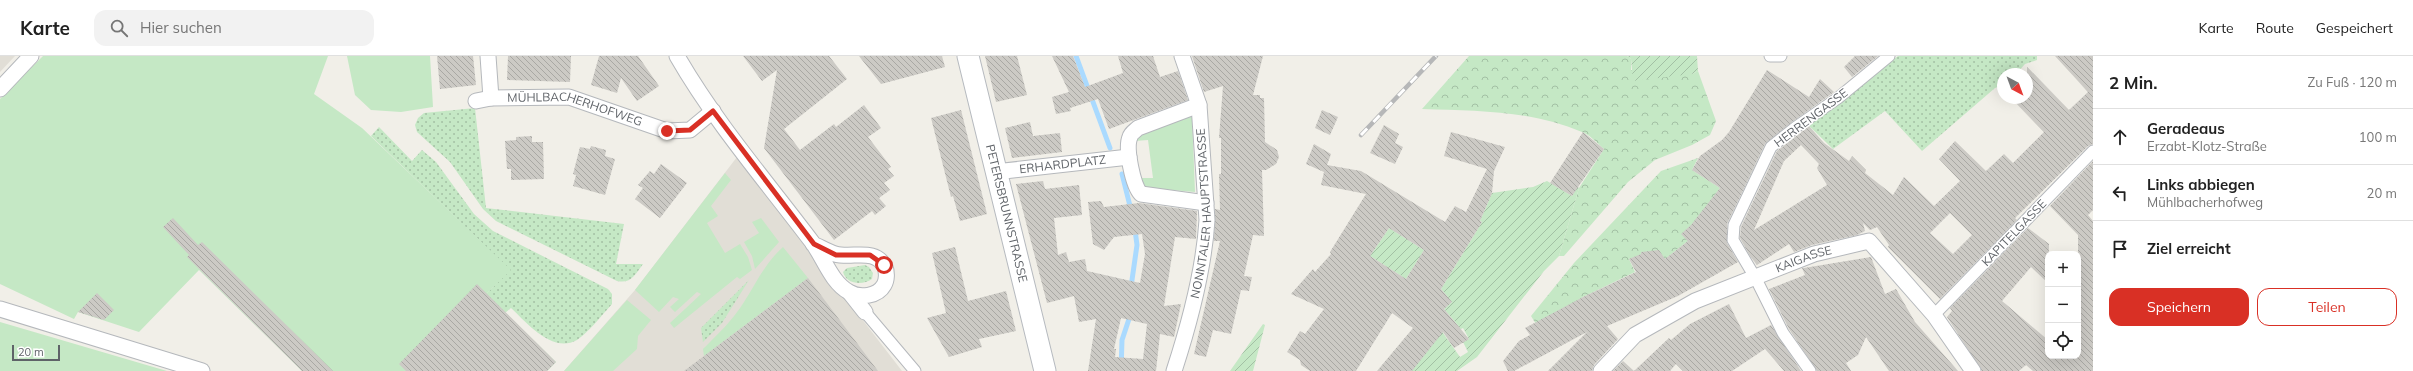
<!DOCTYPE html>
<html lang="de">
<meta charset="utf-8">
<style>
body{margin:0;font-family:Mulish,sans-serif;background:#f2f2f2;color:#222}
.controls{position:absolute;right:12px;bottom:12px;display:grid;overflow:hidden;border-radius:8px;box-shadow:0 4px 16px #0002}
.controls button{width:36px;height:36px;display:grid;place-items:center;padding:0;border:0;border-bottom:1px solid #e0e0e0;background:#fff;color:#222;font:20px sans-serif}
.compass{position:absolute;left:1997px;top:12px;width:36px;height:36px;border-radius:50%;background:#fff;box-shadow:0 4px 16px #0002;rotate:139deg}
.scale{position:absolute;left:12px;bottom:10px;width:48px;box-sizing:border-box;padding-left:4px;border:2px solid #5f6368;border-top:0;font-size:11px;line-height:14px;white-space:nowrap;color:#5f6368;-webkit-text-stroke:3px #fff;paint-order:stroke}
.stop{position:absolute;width:12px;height:12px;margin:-9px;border:3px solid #d93025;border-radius:50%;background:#fff}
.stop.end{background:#d93025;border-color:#fff;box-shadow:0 1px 4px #0008}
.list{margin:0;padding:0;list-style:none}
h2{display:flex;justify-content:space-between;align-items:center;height:52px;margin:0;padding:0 16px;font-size:17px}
h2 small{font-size:13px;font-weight:400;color:#767676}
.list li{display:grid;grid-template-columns:26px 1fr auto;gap:12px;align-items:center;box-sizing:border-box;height:56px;padding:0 16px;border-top:1px solid #e0e0e0}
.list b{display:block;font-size:15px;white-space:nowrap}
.list p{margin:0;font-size:13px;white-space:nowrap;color:#767676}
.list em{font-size:13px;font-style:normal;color:#767676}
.actions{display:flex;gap:8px;padding:12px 16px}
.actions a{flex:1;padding:9px 0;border:1px solid #d93025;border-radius:12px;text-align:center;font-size:14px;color:#d93025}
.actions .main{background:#d93025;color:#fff}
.icon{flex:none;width:22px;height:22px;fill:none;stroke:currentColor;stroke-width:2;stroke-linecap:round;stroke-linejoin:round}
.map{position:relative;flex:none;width:2093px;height:315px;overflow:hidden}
header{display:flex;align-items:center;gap:24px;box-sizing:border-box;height:56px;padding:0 20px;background:#fff;border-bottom:1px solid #e0e0e0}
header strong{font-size:19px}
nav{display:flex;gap:22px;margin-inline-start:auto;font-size:14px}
.search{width:280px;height:36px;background:#f2f2f2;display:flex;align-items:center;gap:10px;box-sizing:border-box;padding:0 14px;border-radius:12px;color:#767676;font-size:15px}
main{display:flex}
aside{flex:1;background:#fff}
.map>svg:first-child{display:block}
.education{fill:#e1ded6}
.grass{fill:url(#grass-dots)}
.forest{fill:url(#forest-crowns)}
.park{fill:#c5e8c5}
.garden{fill:url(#garden-furrows)}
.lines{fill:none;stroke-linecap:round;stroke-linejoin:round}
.stream{stroke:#aadaff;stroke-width:5}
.building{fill:url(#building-back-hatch);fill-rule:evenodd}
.pedestrian-casing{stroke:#b5b8bc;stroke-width:13}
.minor-casing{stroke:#b5b8bc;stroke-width:17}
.secondary-casing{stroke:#b6babf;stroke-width:23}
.pedestrian{stroke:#fff;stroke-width:11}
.minor{stroke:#fff;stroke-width:15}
.secondary{stroke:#fff;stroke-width:21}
.rail-casing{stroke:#b6b7b8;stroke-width:4.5}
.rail{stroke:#fff;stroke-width:3;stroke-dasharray:9;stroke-linecap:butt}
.route{stroke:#d93025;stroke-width:5}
.labels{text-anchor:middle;stroke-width:3;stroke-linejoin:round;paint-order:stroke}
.street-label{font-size:12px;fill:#5f6368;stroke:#fff}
</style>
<header>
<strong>Karte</strong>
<div class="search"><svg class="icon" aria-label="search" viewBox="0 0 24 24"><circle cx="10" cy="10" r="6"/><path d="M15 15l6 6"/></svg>Hier suchen</div>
<nav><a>Karte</a><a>Route</a><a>Gespeichert</a></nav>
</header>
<main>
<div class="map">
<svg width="2093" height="315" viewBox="0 0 2093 315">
<defs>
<pattern id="grass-dots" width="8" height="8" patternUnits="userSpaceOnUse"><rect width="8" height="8" fill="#c5e8c5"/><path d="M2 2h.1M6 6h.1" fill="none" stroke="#a3c0a4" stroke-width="1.8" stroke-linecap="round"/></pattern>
<pattern id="forest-crowns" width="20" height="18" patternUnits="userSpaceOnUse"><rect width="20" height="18" fill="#c5e8c5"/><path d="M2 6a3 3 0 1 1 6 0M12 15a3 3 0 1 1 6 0" fill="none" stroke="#a3c0a4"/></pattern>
<pattern id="garden-furrows" width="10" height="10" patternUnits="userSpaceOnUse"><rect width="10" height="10" fill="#c5e8c5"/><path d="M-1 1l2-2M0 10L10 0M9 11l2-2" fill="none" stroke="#a3c0a4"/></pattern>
<pattern id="building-back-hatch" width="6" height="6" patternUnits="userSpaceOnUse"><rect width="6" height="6" fill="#cccac5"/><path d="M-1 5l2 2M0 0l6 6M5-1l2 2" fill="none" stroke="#a9a8a4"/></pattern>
</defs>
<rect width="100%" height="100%" fill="#f1efe8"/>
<path class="education" d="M0 0H15L0 16Z
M737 101 902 315H564L635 234Z"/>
<path class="grass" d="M1898 0H2037V4L2025 8 2016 18H2003V29L1995 32 1922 95 1885 55 1833 93 1807 68 1848 41Z
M475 52 486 152 624 168 616 208H643C635 219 631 228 617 225L496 165 483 153 450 106 417 76 415 69 418 62 424 57Z
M379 71 412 105 422 94 436 106 474 158 493 175 608 233 612 238V248C603 258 588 277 577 284 552 298 526 266 511 252L505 257 486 238 510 214 371 80Z
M865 209 869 211 873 217 872 223C862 230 846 228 843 216L847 212Z
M749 224 722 267 703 286 701 272Z"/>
<path class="forest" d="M1469 0H1627L1631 3V14L1692 18 1698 15 1716 65 1710 79 1692 89 1655 104 1628 126 1564 200H1559L1579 132 1604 93C1597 87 1590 79 1582 76 1531 54 1476 55 1422 53Z
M1698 102 1692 114 1720 132 1697 164 1682 178 1688 185 1660 207 1661 198 1659 194 1629 203 1635 216 1583 241 1539 273 1531 260 1574 207 1661 115Z"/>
<path class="park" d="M43 0H328L314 38 362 72 511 214 486 238 556 306 547 315H333L329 312 302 315 199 214 139 276 78 256 74 263 0 228V43Z
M347 0H430L433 51 401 56 371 54 355 39Z
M1192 60 1195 136 1148 132 1143 129 1140 122H1153L1148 84 1135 85 1142 76Z
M725 117 731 124 711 150 718 160 707 167 725 197 740 188 748 201 752 214 740 223 737 221 674 272 670 267 701 238 697 236 675 256 670 251 679 243 673 241 659 256 635 234Z
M761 162 779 186 755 213 752 200 744 186 759 177 752 166Z
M783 191 808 222 704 300 703 293C718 278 733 264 744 246 757 226 765 207 783 191Z
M627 244 651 264 638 280 637 293 613 315H564Z
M0 266 167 315H0Z"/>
<path class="garden" d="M1627 0H1697L1698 15 1692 18 1633 25 1631 3Z
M1547 125 1572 140 1577 131 1579 132 1559 200 1544 215 1477 301 1457 315H1412L1434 264 1460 301 1468 296 1463 286 1469 283 1463 272 1461 273 1444 253 1452 246 1441 233 1482 166 1480 165 1492 137 1533 131Z
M1389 172 1424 194 1406 223 1370 200Z
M1263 268 1265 269 1253 315H1230Z"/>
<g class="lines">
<path class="stream" d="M1076 0 1110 92
M1122 118 1131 154
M1131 231 1137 189 1135 174
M1121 315 1122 284 1130 260"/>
</g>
<path class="building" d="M437 0H473L476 29 440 33Z
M508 0H571L570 26 507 24Z
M599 0H638L659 30 637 45 621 22 617 37 591 29Z
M743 0H829L847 23 784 73 800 94 834 68 836 71 864 49 881 72 868 81 891 111 888 113 894 120 884 127 890 134 879 142 886 150 875 159 872 155 834 184 764 92 777 14 762 25Z
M859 0H942L945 11 881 28Z
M985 0H1017L1027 39 996 46Z
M1052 0H1073L1085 31 1123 17 1118 0H1153L1160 21 1178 15 1188 44 1109 73 1098 43 1070 52 1071 55 1056 58 1052 41 1069 36Z
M1192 0H1263L1253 39H1260V42H1264L1265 86 1277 94 1279 101 1276 108 1266 114H1262L1264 180 1253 179 1244 220 1252 221 1249 235 1241 234 1231 278 1213 274 1206 301 1194 298 1220 185H1214L1215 153 1220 154 1219 118H1221V82H1219L1223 30 1204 36Z
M1855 0H1878L1852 21 1844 11Z
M2055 0H2093V88L2088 90 2015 162 2017 164 1940 243 1888 191 1889 189 1877 171 1870 174 1863 167 1865 175 1857 179 1812 189 1794 196 1789 188 1757 209 1750 200 1740 182 1741 171 1777 95 1809 70 1824 87 1849 105 1852 100 1866 114 1865 117 1893 139 1904 121 1934 150 1960 125 1939 103 1955 85 1986 115 2004 98 2013 107 2044 76 2011 42H2027V11L2069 54 2088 36ZM1801 89 1819 108 1817 112 1827 129 1754 174 1784 105ZM1950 157 1972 179 1953 198 1930 177Z
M1767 14 1809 41 1820 23 1834 36 1792 66 1765 88 1727 168V187L1738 206 1678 240 1607 270 1618 283 1594 309 1592 315H1548L1587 276 1514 315H1508L1503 305 1519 285 1530 279 1525 272 1583 241 1636 216 1629 203 1641 198V196L1659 194 1665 203 1688 185 1681 178 1691 169 1720 132 1692 114 1700 100 1722 84 1729 76Z
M961 54 987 158 960 165 953 140 951 141 931 62Z
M1322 54 1338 61 1330 79 1315 72Z
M1030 66 1033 80 1060 77 1062 96 1012 102 1005 72Z
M1384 69 1399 78 1395 87 1403 91 1395 108 1370 97Z
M1451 76 1505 91 1494 115 1492 137 1480 165 1482 166 1441 233 1452 246 1444 253 1469 283 1454 292 1443 276 1412 315H1377L1413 272 1392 257 1356 315H1310L1301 309 1300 304 1287 296 1300 275 1305 278 1324 253 1291 238 1313 213 1315 216 1331 198 1330 196 1366 138 1321 129 1324 116 1306 108 1314 88 1331 98 1327 109 1361 115 1445 166 1455 150 1466 156 1487 113 1444 100ZM1389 172 1424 194 1406 223 1370 200Z
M1583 76 1604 93 1572 140 1550 127Z
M532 80V86H543L544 123 511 124V113H507L505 85 516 84V81Z
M591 90 606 94 605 100 615 103 605 139 573 130 576 119 573 118 580 91 590 93Z
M2093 105V154L2088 159 2093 165V315H2033L2026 309 2019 315H1982L1947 261 1952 255 1950 252 2028 172 2049 188 2048 227 2031 211 2002 245 2048 284V300H2078V179L2050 150Z
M661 108 687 127 660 162 635 143 643 132 638 129 650 115 654 118Z
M1043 125 1045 133 1079 129 1082 159 1054 162 1058 199 1066 196 1069 206 1085 203 1087 215 1140 227 1145 198 1142 178 1114 181 1104 194 1093 188 1088 146 1101 145 1104 151 1139 147 1197 155 1196 183 1175 181 1164 250 1181 248 1174 281 1160 278 1156 315H1088L1096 263 1079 266 1074 240 1047 247 1016 128ZM1121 262 1147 268 1143 303 1115 301 1116 293H1114Z
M173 162 198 189 202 186 333 315H302L187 201 189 199 163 171Z
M955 191 968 245 1006 235 1016 275 979 283 982 291 949 301 927 262 946 257 932 197Z
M1871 201 1885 238 1896 233 1915 266 1958 315H1889L1866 281 1858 299 1846 307 1851 315H1817L1789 273 1769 233 1805 219 1802 212H1804Z
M808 222 878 315H684Z
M477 228 556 306 547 315H406L399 308Z
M97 237 114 254 104 264 78 256Z
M1729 248 1746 282 1771 269 1801 315H1784L1765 293 1732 315H1683L1676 308 1670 315H1613L1623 305 1634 315 1669 282 1671 284 1690 268Z"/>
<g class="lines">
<defs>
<path id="pedestrian" d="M1770 0H1781
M865 256 915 315
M1934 259 2093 95
M1810 315 1783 277 1756 223 1733 184 1734 169 1771 91 1796 71 1838 42 1889 0"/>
<g id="minor">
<path d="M488 0 491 42"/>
<path d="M677 0C715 66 766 125 812 186 824 202 831 226 849 236 860 243 878 240 884 229 887 224 887 216 885 211 875 191 852 203 835 198 828 196 820 191 813 188"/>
<path d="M0 33 31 0"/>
<path id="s1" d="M476 45 491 42 569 41 667 75 690 74 713 55"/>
<path d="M1199 49 1138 72C1135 75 1131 77 1130 81 1125 92 1133 130 1141 138L1206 147"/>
<path id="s2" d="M995 116 1129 101"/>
<path d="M850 237 865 256"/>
<path d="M0 253 202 315"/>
<path id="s3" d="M1174 315C1189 269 1204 213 1207 164L1199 49 1182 0"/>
<path id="s4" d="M1601 315 1635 279 1695 245 1814 198 1869 185 1934 259 1973 315"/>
</g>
<g id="secondary">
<path id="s5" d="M968 0 1045 315"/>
</g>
</defs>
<use href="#pedestrian" class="pedestrian-casing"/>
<use href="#minor" class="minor-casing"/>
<use href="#secondary" class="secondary-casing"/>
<use href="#pedestrian" class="pedestrian"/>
<use href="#minor" class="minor"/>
<use href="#secondary" class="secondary"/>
<defs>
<path id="rail" d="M1361 79 1436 0"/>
</defs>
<use href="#rail" class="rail-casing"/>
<use href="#rail" class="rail"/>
</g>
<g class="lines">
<path class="route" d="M667 75 690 74 713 55 814 188 836 199H870L884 209"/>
</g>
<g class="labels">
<g class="street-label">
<text dy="4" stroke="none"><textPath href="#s1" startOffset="101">MÜHLBACHERHOFWEG</textPath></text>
<text transform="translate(1811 62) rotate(-37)" y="4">HERRENGASSE</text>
<text dy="4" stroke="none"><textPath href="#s2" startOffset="68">ERHARDPLATZ</textPath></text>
<text dy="4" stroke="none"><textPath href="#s3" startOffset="161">NONNTALER HAUPTSTRASSE</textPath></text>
<text dy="4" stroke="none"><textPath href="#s5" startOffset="162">PETERSBRUNNSTRASSE</textPath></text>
<text transform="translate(2014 177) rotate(-46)" y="4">KAPITELGASSE</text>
<text dy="4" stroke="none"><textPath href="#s4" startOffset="235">KAIGASSE</textPath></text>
</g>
</g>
</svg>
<div class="controls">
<button>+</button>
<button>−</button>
<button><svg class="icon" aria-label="locate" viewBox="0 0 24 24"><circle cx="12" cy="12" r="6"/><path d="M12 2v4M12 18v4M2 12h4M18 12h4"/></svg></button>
</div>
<svg class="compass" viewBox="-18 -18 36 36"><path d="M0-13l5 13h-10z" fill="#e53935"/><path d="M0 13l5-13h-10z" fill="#767676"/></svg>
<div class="scale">20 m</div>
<div class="stop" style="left:884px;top:209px"></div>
<div class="stop end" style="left:667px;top:75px"></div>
</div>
<aside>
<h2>2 Min.<small>Zu Fuß · 120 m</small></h2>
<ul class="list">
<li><svg class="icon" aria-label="ahead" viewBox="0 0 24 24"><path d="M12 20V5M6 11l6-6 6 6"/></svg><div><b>Geradeaus</b><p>Erzabt-Klotz-Straße</p></div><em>100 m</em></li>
<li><svg class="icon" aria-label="left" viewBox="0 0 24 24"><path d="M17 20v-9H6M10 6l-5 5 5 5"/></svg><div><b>Links abbiegen</b><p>Mühlbacherhofweg</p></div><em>20 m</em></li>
<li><svg class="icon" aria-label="arrive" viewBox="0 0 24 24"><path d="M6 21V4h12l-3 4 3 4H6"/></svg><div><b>Ziel erreicht</b></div></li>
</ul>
<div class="actions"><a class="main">Speichern</a><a>Teilen</a></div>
</aside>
</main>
